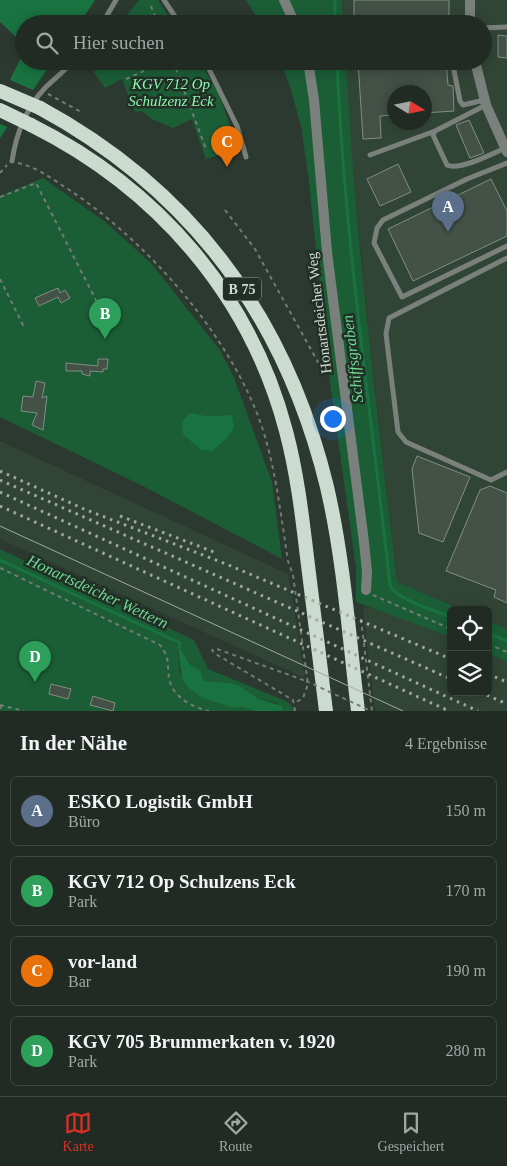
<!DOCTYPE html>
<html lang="de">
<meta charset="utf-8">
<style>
body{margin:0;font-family:"Times New Roman",serif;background:#2d3731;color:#f1f3f6}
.controls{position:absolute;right:15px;bottom:15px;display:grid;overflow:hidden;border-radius:8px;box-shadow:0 2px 12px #0003}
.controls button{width:45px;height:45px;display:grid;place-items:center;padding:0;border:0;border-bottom:1px solid #3e4741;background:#212b24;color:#f1f3f6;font:25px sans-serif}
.compass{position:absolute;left:387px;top:85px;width:45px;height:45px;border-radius:50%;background:#212b24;box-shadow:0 2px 12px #0003;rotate:100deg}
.you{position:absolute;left:332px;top:418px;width:18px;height:18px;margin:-12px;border:4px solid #fff;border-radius:50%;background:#1a73e8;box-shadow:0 0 0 8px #1a73e833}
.badge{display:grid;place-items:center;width:32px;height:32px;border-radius:50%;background:#d93025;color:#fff;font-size:16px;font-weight:700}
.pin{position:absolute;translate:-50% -41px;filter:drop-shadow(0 1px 2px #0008)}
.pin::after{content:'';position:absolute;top:26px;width:18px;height:15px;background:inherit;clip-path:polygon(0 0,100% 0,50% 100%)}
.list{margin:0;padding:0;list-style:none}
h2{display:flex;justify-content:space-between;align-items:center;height:65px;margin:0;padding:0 20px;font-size:21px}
h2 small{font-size:16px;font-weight:400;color:#a2a7a6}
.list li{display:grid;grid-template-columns:32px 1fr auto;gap:15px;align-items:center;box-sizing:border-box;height:70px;margin:0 10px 10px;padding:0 10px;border:1px solid #3e4741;border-radius:8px}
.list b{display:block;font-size:19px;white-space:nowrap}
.list p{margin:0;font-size:16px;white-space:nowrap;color:#a2a7a6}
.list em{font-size:16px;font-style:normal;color:#a2a7a6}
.icon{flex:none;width:28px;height:28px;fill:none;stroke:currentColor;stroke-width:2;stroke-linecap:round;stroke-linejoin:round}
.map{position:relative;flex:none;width:507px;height:711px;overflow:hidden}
.search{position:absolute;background:#212b24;box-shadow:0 2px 12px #0003;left:15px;right:15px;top:15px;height:55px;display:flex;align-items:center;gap:12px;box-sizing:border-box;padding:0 18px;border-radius:28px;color:#a2a7a6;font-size:19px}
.sheet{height:385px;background:#212b24}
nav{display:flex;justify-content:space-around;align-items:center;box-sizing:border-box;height:70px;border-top:1px solid #3e4741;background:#212b24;font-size:14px;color:#a2a7a6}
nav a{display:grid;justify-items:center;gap:2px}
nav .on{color:#d93025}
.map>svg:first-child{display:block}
.built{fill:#314537;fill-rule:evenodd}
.green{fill:#1b5e36;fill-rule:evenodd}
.water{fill:#197340}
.pier{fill:#2c3930}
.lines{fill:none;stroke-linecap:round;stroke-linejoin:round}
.stream{stroke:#197340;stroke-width:3}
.building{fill:#435147;stroke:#808f83}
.path{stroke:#727c75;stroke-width:2;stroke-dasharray:4 4;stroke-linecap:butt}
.service{stroke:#7a817c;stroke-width:5}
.minor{stroke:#7a817c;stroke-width:10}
.trunk{stroke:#ccdbd0;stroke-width:14}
.tram{stroke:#a0a9a2;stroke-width:1}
.rail{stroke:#a0a9a2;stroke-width:3;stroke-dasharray:2.5 5;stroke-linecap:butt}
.path-bridge{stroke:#727c75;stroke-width:2;stroke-dasharray:4 4;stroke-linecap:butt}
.trunk-bridge{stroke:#ccdbd0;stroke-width:14}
.labels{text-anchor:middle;stroke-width:5;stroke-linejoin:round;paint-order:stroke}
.shield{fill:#222f26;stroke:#9ca69f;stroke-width:1}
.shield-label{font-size:14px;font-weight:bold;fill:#d1d9d3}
.park-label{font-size:15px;font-style:italic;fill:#89f8ad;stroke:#222f26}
.street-label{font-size:15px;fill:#d1d9d3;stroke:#222f26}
.water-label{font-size:16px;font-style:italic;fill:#6cda92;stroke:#222f26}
</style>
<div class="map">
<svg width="507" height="711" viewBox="0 0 507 711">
<rect width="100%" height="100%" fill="#2c3930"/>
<path class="built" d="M342 0H507V629L488 621V610H462L397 582 369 333 349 128 346 61H483V24H343ZM394 92H424V122H394Z
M0 441 288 574 305 678 0 539Z
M372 607 451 637V692H488V653L507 662V711H378L375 709 363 608Z"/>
<path class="green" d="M139 0H158L174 24H120Z
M246 0H342L343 24H261Z
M105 61H199L218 92 238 148 206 159 192 119 173 128 152 119 141 111 135 112 122 79 105 88 94 72Z
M280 61H346C355 235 377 408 397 582L462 610H451V637L356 602V568L330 382 309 182 301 126 289 83Z
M43 178 104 221 151 263 219 349 233 375 272 482 282 559 143 486 0 417V196ZM190 413 207 416 226 415 227 438 213 451Z
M0 549 194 640 208 669 288 702 295 711H283L276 703 259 699 240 686 231 683 204 681 202 675 189 664 178 648 180 673 190 689 234 708 243 707 255 711H0Z
M488 621 507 629V662L488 653Z"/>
<path class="water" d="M0 0H95L79 24H24V61H53L0 138V99L24 52 19 40 0 22Z
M190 413 207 416 232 415 234 427 227 438 213 451 201 450 183 434 182 422Z
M178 648H180L189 664 200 671 204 681 231 683 240 686 259 699 282 706 283 711H255L243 707 234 708 203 698 190 689 182 679Z"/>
<path class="pier" d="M8 79 35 91 10 128 0 124V94Z"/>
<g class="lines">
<path class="stream" d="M335 0V24
M337 61C344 236 371 411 390 585 395 599 436 611 451 617
M0 560 180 643 179 648
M488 633 507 641"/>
</g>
<path class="building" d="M354 0H449V24H354Z
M498 35 507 36V58L498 57Z
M358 61H446L448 85 453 86 454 111 424 113V92H394V115L380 116 381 138 363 139Z
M469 120 484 153 470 158 456 125Z
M398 164 411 192 380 206 367 179Z
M491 179 507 211V236L413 281 388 229Z
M58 288 60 293 65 290 70 298 61 303 58 297 39 306 35 298Z
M98 359H108L107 369H103V372L90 371V376L82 374V371H66V363L98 366Z
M36 381 45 383 42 398 47 396 43 430 32 425 37 413 21 411 23 396 33 397Z
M417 456 470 477 443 542 419 533 412 469Z
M490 486 507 493V603L494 597 496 590 446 571 480 490Z
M51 684 71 689 68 699 49 694Z
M93 696 115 703 113 711 90 705Z"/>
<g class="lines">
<path class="path" d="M151 6 158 24
M173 61 206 149
M126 79 166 61
M48 94 81 112
M18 163C37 167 52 179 68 189 148 242 231 336 262 427 276 470 281 517 288 561L293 575 308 684 303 698 295 703
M0 173 7 165
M0 197 36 183 102 312
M225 210 255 249 319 364 333 366
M0 279 25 329
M0 568 160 645C170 658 167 663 169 678 172 697 192 707 209 711
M373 595 451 629
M361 619 372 711
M488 644 507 652
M0 705 24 711
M0 705 1 711
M295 711 293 700 214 653 212 650 217 649 306 681"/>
<path class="service" d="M164 0 180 24
M102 24 116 0
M483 28 507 27
M205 61 237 126 246 157
M453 65 460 101 463 105 484 100
M486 105 435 131 433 135 447 165C459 171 492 154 505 148
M370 155 435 131
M12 161C16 135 26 108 45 88 54 79 65 71 73 61
M507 163 467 179 383 220 377 228 374 243 402 297 507 246
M507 258 389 318 386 334 398 432 406 442 491 480 507 472"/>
<path class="minor" d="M284 0 295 24
M470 0V24
M308 61 314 100 327 252 364 542 367 572 366 590
M475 61 486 105 507 152"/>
<path class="trunk" d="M40 108C193 191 286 318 327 487 344 560 349 637 358 711
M31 125C157 188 250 294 286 431 297 472 302 515 307 557 313 609 320 660 326 711"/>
<path class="tram" d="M0 526 403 711"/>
<path class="rail" d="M0 471 84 509 226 564 451 659
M0 480 451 679
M0 492 478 711
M0 506 449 711
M120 516 214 552
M488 674 507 682
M480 692 507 704"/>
<path class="path-bridge" d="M306 681 371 711"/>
<path class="trunk-bridge" d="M0 91 40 108
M0 110 31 125"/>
</g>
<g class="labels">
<rect class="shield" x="223" y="277.5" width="38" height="23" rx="4"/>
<g class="shield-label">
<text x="242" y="294">B 75</text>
</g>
<g class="park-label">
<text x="171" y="89">KGV 712 Op<tspan x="171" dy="17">Schulzenz Eck</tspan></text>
</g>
<g class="street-label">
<text transform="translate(319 313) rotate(-97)" y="5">Honartsdeicher Weg</text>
</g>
<g class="water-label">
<text transform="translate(352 359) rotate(-97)" y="6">Schiffsgraben</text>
<text transform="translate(98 591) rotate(25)" y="6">Honartsdeicher Wettern</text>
</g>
</g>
</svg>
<div class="controls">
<button><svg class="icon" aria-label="locate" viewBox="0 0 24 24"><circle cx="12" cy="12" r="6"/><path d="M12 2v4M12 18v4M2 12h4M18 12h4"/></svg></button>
<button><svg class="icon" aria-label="layers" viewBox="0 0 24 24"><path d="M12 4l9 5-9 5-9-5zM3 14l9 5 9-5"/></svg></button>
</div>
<svg class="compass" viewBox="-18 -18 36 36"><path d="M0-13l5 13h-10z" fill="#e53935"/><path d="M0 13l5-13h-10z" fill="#a2a7a6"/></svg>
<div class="you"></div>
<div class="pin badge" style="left:448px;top:232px;background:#5c6f8a">A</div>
<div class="pin badge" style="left:105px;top:339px;background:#2e9e5b">B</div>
<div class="pin badge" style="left:227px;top:167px;background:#e8710a">C</div>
<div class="pin badge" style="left:35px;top:682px;background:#2e9e5b">D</div>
<div class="search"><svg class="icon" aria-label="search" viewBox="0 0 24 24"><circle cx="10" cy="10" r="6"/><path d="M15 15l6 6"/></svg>Hier suchen</div>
</div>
<section class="sheet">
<h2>In der Nähe<small>4 Ergebnisse</small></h2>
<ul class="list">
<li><span class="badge" style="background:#5c6f8a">A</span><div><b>ESKO Logistik GmbH</b><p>Büro</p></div><em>150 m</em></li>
<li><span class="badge" style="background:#2e9e5b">B</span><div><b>KGV 712 Op Schulzens Eck</b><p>Park</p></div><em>170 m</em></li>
<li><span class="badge" style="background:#e8710a">C</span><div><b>vor-land</b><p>Bar</p></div><em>190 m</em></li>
<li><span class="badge" style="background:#2e9e5b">D</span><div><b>KGV 705 Brummerkaten v. 1920</b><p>Park</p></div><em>280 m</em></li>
</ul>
</section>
<nav>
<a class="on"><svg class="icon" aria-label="map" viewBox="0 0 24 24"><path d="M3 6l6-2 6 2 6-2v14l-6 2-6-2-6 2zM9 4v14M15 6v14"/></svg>Karte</a>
<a><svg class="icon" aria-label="directions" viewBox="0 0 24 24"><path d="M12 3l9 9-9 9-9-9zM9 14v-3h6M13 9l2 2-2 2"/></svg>Route</a>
<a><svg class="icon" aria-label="saved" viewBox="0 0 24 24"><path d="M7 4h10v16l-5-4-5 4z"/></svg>Gespeichert</a>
</nav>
